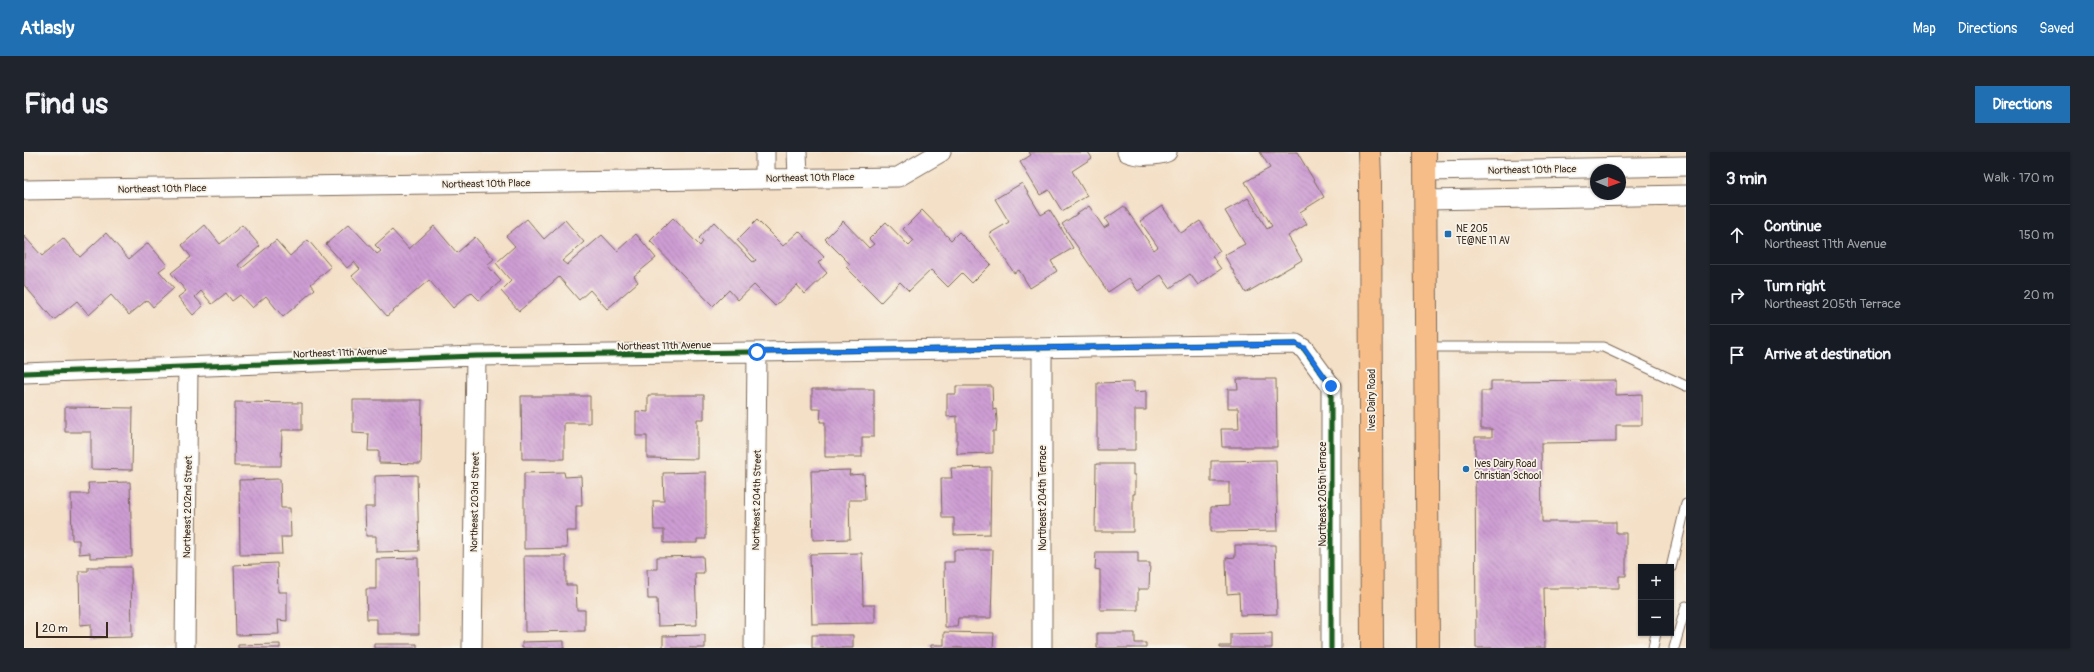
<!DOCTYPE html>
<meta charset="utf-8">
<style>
body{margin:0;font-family:Pangolin,sans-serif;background:#20242c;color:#f1f3f6}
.controls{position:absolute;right:12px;bottom:12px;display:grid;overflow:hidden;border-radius:0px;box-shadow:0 1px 3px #0004}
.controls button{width:36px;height:36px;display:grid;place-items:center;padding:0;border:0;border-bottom:1px solid #363941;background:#171b24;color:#f1f3f6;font:20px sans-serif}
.compass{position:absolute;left:1566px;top:12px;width:36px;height:36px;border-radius:50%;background:#171b24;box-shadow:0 1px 3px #0004;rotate:91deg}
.scale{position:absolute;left:12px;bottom:10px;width:72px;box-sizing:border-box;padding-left:4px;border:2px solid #3b2a1e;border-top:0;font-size:11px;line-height:14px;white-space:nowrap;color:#3b2a1e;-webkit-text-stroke:3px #f7f3e8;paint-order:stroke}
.stop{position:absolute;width:12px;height:12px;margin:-9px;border:3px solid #1a73e8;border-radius:50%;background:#fff}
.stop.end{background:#1a73e8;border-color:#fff;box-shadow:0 1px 4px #0008}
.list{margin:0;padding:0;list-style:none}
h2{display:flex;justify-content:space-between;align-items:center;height:52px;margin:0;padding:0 16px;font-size:17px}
h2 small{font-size:13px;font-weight:400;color:#9ea1a6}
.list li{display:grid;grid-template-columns:26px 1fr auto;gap:12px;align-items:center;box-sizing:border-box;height:60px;padding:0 16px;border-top:1px solid #363941}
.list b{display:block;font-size:15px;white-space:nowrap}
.list p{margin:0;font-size:13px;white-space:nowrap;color:#9ea1a6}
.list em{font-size:13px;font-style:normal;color:#9ea1a6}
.icon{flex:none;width:22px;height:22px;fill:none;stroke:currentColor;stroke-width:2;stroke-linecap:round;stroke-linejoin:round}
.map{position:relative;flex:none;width:1662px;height:496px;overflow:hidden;border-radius:0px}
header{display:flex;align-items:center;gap:24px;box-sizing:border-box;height:56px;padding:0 20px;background:#1f6fb2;color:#fff}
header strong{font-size:19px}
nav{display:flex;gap:22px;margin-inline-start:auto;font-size:14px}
.intro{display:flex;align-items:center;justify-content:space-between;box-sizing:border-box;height:96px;padding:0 24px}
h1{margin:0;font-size:28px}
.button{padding:10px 18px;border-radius:0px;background:#1f6fb2;color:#fff;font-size:14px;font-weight:700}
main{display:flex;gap:24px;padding:0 24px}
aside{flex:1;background:#171b24;border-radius:0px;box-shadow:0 1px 3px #0004}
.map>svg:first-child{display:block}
.building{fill:url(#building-back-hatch)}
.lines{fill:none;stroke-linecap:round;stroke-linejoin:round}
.lane-casing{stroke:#7c6a59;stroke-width:11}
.street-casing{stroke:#7c6a59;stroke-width:21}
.primary-casing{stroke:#7c6a59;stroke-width:24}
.lane{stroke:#fff;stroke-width:9}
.street{stroke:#fff;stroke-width:19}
.primary{stroke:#f7bd88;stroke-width:22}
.cycleway-casing{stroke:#f7f3e8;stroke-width:8}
.cycleway{stroke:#1b5e20;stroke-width:5}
.route{stroke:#1a73e8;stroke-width:5}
.poi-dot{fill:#1f6fb2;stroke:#f7f3e8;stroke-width:1.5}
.labels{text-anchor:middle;stroke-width:3.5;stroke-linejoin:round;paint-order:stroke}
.street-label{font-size:10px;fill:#3b2a1e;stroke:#f7f3e8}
.poi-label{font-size:10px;fill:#3b2a1e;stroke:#f7f3e8;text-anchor:start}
</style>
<header>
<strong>Atlasly</strong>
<nav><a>Map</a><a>Directions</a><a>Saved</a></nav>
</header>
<div class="intro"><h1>Find us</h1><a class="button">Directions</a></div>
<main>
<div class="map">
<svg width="1662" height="496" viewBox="0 0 1662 496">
<defs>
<pattern id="building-back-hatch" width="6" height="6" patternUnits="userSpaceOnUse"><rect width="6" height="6" fill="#cd9dd3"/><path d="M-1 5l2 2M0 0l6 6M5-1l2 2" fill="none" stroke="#a880ab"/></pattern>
</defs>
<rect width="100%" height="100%" fill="#f7f3e8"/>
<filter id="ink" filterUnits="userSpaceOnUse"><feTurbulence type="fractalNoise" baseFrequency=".025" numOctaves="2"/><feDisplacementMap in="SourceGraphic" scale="8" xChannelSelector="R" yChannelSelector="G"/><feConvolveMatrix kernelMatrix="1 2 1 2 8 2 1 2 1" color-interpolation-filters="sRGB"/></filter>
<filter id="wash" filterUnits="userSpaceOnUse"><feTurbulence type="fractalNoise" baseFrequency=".012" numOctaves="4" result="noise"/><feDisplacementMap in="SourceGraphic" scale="16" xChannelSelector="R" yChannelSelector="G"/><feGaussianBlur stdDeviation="0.9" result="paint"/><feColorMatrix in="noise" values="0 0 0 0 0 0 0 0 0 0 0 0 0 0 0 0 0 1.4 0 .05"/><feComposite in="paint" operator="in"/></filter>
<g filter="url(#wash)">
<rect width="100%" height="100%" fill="#f4e0c7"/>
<g id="blocks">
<path class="building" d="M1005 0H1064L1068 6 1048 19 1063 44 1038 59 1025 38 1016 43 996 10 1007 3Z
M1236 0H1273L1300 45 1276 60 1283 72 1264 84 1278 108 1222 141 1200 103 1221 92 1201 59 1224 46 1243 77 1248 74 1221 30 1246 16Z
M998 31 1017 63 1026 58 1049 96 1027 109 1033 119 1006 136 995 118 990 121 965 82 985 70 971 47Z
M1065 54 1080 76 1085 73 1081 67 1100 54 1130 98 1134 95 1116 69 1138 54 1157 81 1176 69 1196 99 1188 104 1197 117 1174 133 1166 122 1146 136 1137 123 1114 139 1105 126 1084 140 1038 72Z
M898 58 927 88 935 80 967 112 948 131 938 121 924 135 907 118 885 139 876 130 857 150 822 115 826 112 801 87 819 69 845 96 850 92 845 87 862 70 885 94 890 89 879 77Z
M649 66 676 94 679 90 675 86 690 70 729 110 732 108 713 88 733 68 759 94 775 79 800 105 794 111 803 121 781 142 773 133 751 154 730 133 714 148 705 138 689 154 626 89Z
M503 67 520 87 541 68 560 90 538 109 543 113 578 83 593 99 612 82 632 106 610 124 614 130 583 157 566 138 555 148 535 125 495 159 477 139 487 129 472 111 491 94 482 84Z
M325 72 353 102 357 99 351 93 368 78 385 97 410 74 433 101 451 85 470 107 463 113 477 129 455 148 447 140 429 156 405 128 363 164 328 124 336 117 330 110 323 116 302 92Z
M181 73 196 92 218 73 236 94 214 113 217 117 252 88 266 104 284 88 307 115 287 132 291 137 259 165 242 144 228 156 216 143 208 149 202 141 188 152 177 139 171 145 179 154 169 163 154 145 162 139 147 121 167 105 158 93Z
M82 81 105 107 124 91 143 113 135 119 150 136 129 155 123 148 105 163 87 143 65 163 53 149 30 168 0 133V84L18 104 39 86 56 105Z
M1213 227H1252L1253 295H1198L1197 277H1215L1214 256H1204V237H1214Z
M1592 228V243L1618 242V273H1592V290L1517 291 1518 370H1592V381H1602V424H1595V436H1520L1521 496H1452L1451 285H1468V277H1457V239H1467V229Z
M1110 230V240L1122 239V258H1111V298H1073V231Z
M932 234H968L969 258 972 257 973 268 972 279H969V301L933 302V264L923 265V242H932Z
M788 237H850V285H838V305H801V270H796L797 257H788Z
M624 243H680V267H673V307L623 306V284H612V259L624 260Z
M497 244H566V271H540V307H498Z
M329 248H398L397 312 355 311V299H344L345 282 329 281Z
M211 250 278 251V278H258L257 314H210Z
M41 255 109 256 108 318 67 317V280H41Z
M1252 308 1254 379 1187 380V355L1205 354V330H1187V309Z
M1072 312H1109V323H1111V342H1109V380H1071Z
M967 315 966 382 930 383V366H918L917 326H928L927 316Z
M826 318 825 323 840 322 841 348H825L826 387 789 388 787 319Z
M540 320 541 325 557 324 558 354H552V379H542L543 396 500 397V321Z
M682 320V387H673V391H640V378H630L629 349H640L639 321Z
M393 323 395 399 352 400V384H342L341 355H351V324Z
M256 327 257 356H266L267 385H257L258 402 216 403 215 328Z
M106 330 108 405 66 406V401L55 402V388H48L47 342H65L64 331Z
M1211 393H1251L1253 462 1216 463 1215 441 1203 442 1202 406 1211 405Z
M930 398H969L967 466H934L933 475H921L920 410H930Z
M1072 400H1114V411H1126L1125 437H1114V458H1076V418L1071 417Z
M838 401 839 453H851V471L788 472 786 402Z
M500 404H542V433H552L553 458H561V479L501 480Z
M679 404 680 421H671L673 473 634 474 633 447H624L623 417H633V405Z
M394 406 395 482H353V467H343L342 437H352V407Z
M253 411 254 440H263V469L254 468 255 482 212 483 210 413Z
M64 415H107L108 485 67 486V472L56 473 55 419H64Z
M920 480 970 481 969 496H907V493H920Z
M1073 481H1111V491H1122V496H1073Z
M1248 481V496H1196V494H1207V482Z
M681 483V496H639V484Z
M788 483H829V496H788Z
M540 489V496H498V490Z
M256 492V496H214V493Z
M350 492H393V496H350Z"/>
</g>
</g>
<g filter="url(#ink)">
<use href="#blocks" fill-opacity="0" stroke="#7c6a59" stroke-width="1"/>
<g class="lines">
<defs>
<path id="lane" d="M1403 195H1579L1662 234
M1647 416 1662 352
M1629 496 1632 481
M1650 496 1662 454"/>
<path id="street" d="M773 0 774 25
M1103 0C1114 5 1132 4 1143 0
M1403 19 1662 14
M741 26V0
M0 38 874 25 917 0
M1403 48 1662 43
M0 221 452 204 1272 192 1280 197 1307 234V496
M161 496 164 215
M448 496 452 204
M730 496 733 200
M1018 496V196"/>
<path id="primary" d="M1345 0 1346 27 1348 496
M1401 0 1404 496"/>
</defs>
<use href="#lane" class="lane-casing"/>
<use href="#street" class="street-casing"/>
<use href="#primary" class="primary-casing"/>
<use href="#lane" class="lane"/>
<use href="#street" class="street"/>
<use href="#primary" class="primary"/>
<defs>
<path id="cycleway" d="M0 221 452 204 1272 192 1280 197 1307 234V496"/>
</defs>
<use href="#cycleway" class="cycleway-casing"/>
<use href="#cycleway" class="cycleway"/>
</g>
</g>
<g class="lines" filter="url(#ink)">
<path class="route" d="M733 200 1272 192 1280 196 1307 234"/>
</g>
<g class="poi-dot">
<rect x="1420" y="78" width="8" height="8" rx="2"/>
<circle cx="1442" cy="317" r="4"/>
</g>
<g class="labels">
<g class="street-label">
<text transform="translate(1508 17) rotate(-1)" y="4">Northeast 10th Place</text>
<text transform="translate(786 25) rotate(-1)" y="4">Northeast 10th Place</text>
<text transform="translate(462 31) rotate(-1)" y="4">Northeast 10th Place</text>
<text transform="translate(138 36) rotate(-1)" y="4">Northeast 10th Place</text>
<text transform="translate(640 193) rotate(-1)" y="4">Northeast 11th Avenue</text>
<text transform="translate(316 200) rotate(-2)" y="4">Northeast 11th Avenue</text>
<text transform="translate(1347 248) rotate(-90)" y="4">Ives Dairy Road</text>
<text transform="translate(1298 342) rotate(-90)" y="4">Northeast 205th Terrace</text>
<text transform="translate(1018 346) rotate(-90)" y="4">Northeast 204th Terrace</text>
<text transform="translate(732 348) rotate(-89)" y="4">Northeast 204th Street</text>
<text transform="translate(450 350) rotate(-89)" y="4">Northeast 203rd Street</text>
<text transform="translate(163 355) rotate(-89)" y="4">Northeast 202nd Street</text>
</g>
<g class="poi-label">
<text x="1432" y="80">NE 205<tspan x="1432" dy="12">TE@NE 11 AV</tspan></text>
<text x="1450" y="315">Ives Dairy Road<tspan x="1450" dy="12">Christian School</tspan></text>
</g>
</g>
</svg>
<div class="controls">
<button>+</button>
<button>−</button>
</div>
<svg class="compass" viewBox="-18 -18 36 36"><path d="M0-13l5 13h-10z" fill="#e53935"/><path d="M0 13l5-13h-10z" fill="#9ea1a6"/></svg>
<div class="scale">20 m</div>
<div class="stop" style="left:733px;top:200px"></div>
<div class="stop end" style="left:1307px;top:234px"></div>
</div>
<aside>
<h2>3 min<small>Walk · 170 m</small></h2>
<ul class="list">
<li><svg class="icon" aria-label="ahead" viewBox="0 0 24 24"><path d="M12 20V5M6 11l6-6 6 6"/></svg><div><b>Continue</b><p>Northeast 11th Avenue</p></div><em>150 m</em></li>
<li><svg class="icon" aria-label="right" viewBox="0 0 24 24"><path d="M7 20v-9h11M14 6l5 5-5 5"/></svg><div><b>Turn right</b><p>Northeast 205th Terrace</p></div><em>20 m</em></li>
<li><svg class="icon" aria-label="arrive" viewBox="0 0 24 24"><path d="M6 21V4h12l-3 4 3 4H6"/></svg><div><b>Arrive at destination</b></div></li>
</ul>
</aside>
</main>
